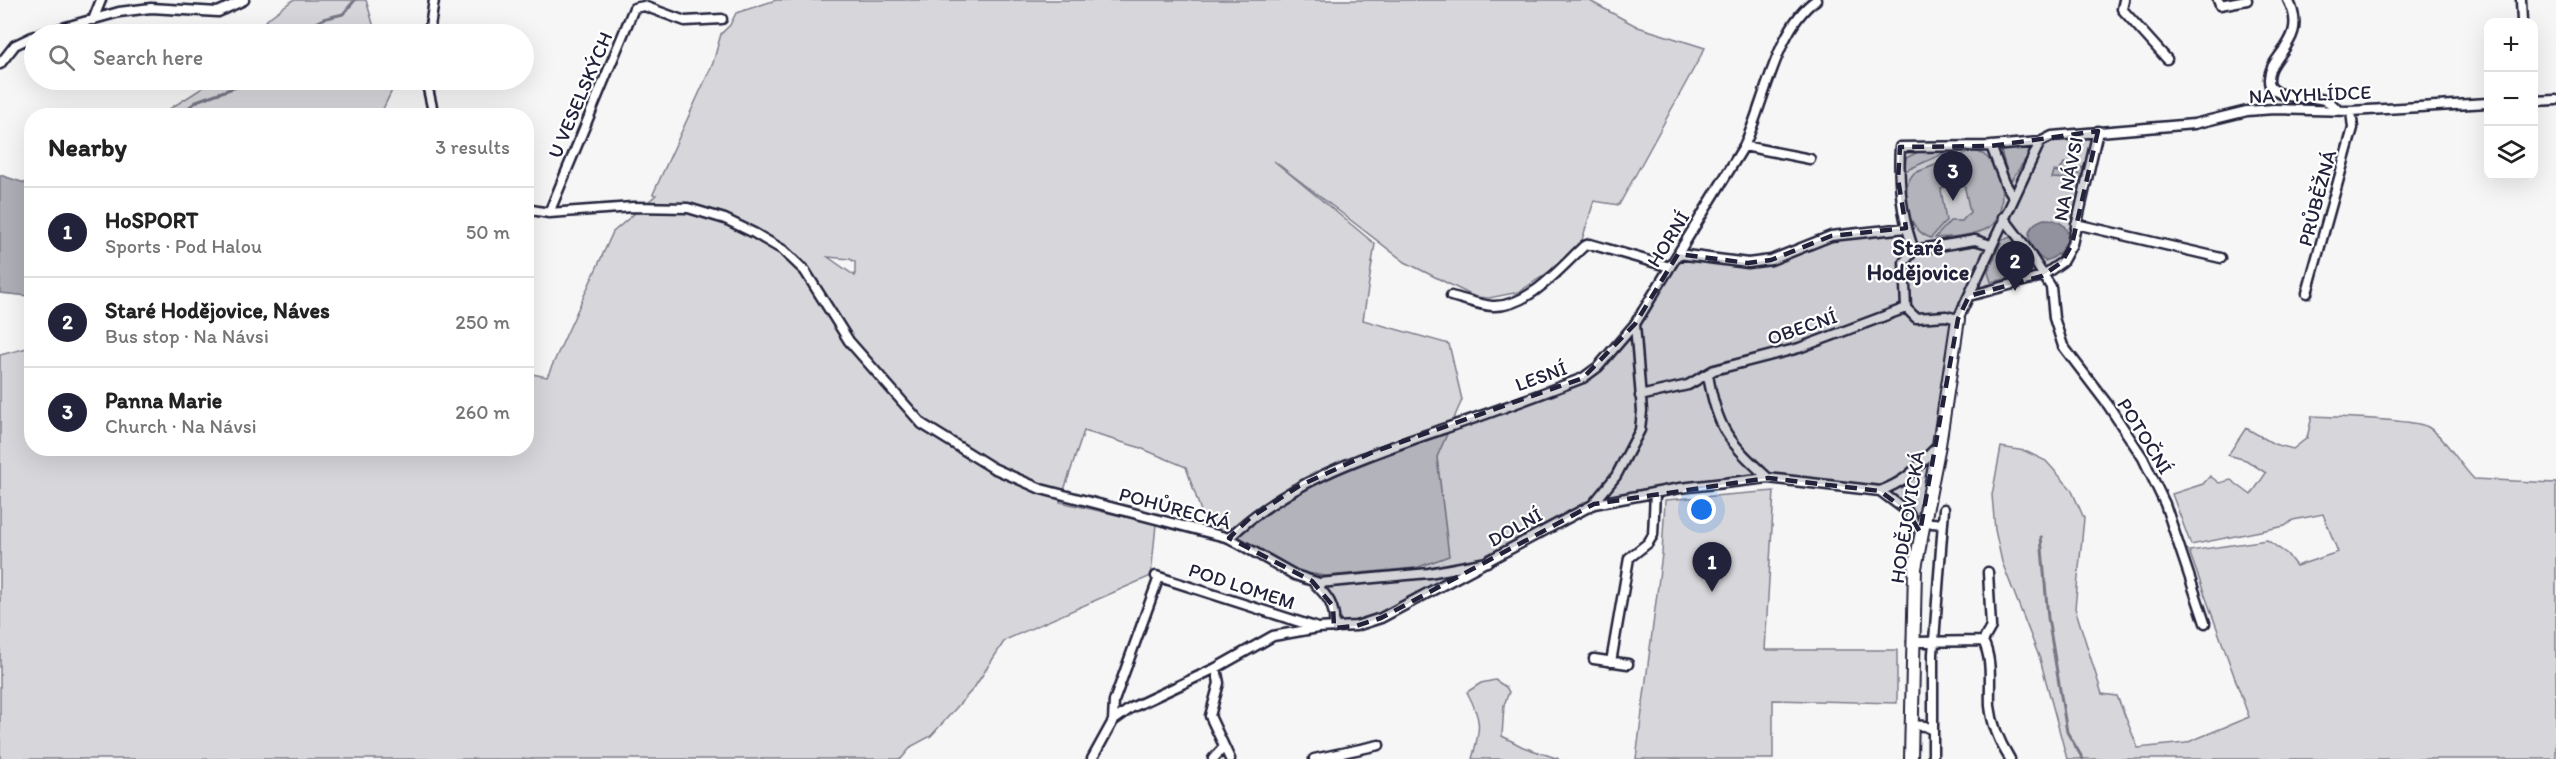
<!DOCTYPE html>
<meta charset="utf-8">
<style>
body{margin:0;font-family:Itim,sans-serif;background:#f6f6f6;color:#222}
.controls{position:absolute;right:18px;top:18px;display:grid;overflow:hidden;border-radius:12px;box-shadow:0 6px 24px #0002}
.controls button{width:54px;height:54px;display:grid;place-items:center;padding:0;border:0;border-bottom:2px solid #e0e0e0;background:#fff;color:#222;font:30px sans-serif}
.you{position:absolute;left:1702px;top:510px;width:21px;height:21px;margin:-15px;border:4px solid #fff;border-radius:50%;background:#1a73e8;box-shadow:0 0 0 9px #1a73e833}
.badge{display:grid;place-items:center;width:39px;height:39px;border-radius:50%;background:#22223b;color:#fff;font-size:20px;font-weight:700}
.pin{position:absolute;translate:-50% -50px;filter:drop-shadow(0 2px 3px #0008)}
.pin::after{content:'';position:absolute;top:32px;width:21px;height:18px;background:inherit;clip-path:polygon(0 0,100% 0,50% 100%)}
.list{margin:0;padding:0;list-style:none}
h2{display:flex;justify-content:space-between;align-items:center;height:78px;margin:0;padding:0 24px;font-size:26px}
h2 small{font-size:20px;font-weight:400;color:#767676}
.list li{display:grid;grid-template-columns:39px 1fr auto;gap:18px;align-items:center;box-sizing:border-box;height:90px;padding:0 24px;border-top:2px solid #e0e0e0}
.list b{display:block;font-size:22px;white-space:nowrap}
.list p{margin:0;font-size:20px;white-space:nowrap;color:#767676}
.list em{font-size:20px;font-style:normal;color:#767676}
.icon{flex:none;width:33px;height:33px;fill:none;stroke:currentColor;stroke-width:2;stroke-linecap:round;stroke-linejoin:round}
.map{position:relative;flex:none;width:2556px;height:759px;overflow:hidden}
.search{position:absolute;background:#fff;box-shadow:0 6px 24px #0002;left:24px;top:24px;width:510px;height:66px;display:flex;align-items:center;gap:15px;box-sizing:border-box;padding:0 21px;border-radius:33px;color:#767676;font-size:22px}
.panel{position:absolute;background:#fff;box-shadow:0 6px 24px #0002;left:24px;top:108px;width:510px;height:348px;border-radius:24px}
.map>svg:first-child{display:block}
.green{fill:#d7d7db;stroke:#7c7c8b;stroke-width:1.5;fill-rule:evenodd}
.water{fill:#aeaeb7;stroke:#767685;stroke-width:1.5}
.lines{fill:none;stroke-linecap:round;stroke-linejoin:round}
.stream{stroke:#767685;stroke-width:3}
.street-casing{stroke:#22223b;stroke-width:13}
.secondary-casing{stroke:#22223b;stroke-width:16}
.street{stroke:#fff;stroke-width:8}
.secondary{stroke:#fff;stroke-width:12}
.marked{fill:#22223b;fill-opacity:0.2;stroke:#22223b;stroke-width:4.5;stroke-dasharray:12 8;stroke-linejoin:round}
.labels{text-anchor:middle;stroke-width:4.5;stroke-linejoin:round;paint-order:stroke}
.street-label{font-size:20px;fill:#22223b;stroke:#fff}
.quarter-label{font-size:22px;font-weight:bold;fill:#22223b;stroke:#fff}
</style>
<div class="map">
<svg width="2556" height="759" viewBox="0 0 2556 759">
<rect width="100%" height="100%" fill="#f6f6f7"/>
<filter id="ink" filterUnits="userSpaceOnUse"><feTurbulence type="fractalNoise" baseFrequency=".0167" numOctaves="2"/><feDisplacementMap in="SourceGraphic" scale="12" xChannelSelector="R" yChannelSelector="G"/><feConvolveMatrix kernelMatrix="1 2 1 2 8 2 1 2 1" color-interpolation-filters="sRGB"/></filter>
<g filter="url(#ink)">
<path class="green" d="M293 0H366L376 34H253L270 17Z
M776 0H1588L1638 27 1705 48 1619 205 1594 201 1582 240 1563 262 1519 292 1489 298 1475 297 1405 262 1274 161 1375 244 1363 320 1449 344 1462 400 1437 457 1449 556 1416 568 1326 576 1300 572 1205 523 1186 467 1138 447 1084 431 1060 502 1156 524 1151 576 1005 640 974 688 931 736 912 746 901 759H0V355L31 347 32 448H526L527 373 547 377 613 232 656 195 653 194 713 63 721 34 730 25 736 13ZM828 257 850 259 855 262V276Z
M211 80H397L380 115H160L201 89Z
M2030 146 2032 150 2010 182 2001 151Z
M1920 151H1947V152L1905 171 1906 158Z
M1973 151C2003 154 2011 212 1990 227 1976 236 1951 237 1935 238L1950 221H1962L1970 212 1964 184 1952 182 1941 189 1946 221 1931 238C1907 231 1898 190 1914 173Z
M2064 163 2084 168 2082 175 2072 173 2069 179 2052 178 2054 171 2059 172Z
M2011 237C2020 242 2028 261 2026 271L2021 276 1991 282 1988 272 2002 240Z
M2312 416C2332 417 2414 419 2428 427 2447 439 2458 463 2474 479L2556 483V759H2067L2040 659 2002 562 1995 530 1992 495 2001 447 2025 451 2046 461 2071 489 2084 518 2075 608 2102 694 2117 696 2138 748 2186 743 2249 717 2189 551 2267 540 2287 554 2296 566 2338 552 2323 514 2293 520 2285 526 2191 545 2172 494 2203 484 2210 476 2219 483 2231 480 2251 495 2266 473 2246 460 2228 455 2246 428 2274 444 2293 449 2307 438Z
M1774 491 1765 650H1897V703L1773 700V759H1636L1662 554 1665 500Z
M1495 680 1506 687 1509 692 1504 705 1502 736 1523 747 1559 759H1472C1481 728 1482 720 1467 692L1481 683Z"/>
<path class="water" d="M0 175 31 185 32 295 29 296 0 293Z
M2044 219C2078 219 2072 253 2045 261 2028 250 2020 227 2044 219Z"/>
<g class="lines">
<path class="stream" d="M300 34 323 19 343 14 355 0
M177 116 199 100 256 80
M2041 537 2048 618 2067 732 2083 759"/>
<defs>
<path id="street" d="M2124 0 2122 9 2167 59
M2218 0 2220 5 2247 0
M2288 0C2312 44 2261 57 2270 86 2286 106 2320 89 2336 108
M2521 0 2522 22
M93 20 101 0
M41 34 119 12 151 8 218 12 244 0
M429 34 434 0
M0 64 15 45 34 36
M426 80 434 116
M2534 101 2556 100
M1744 146 1810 159
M1991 146 2005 183 2013 196
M526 209 549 213 633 207 688 208 725 219 754 233 783 250 805 271 849 341 922 424 993 468 1041 489 1229 538 1295 575 1319 583 1429 573 1487 562
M549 213 634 8 644 6 685 21 722 19
M2003 217 2022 242 2051 287 2054 318 2063 346 2108 405 2143 458 2165 504 2205 623
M2076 224 2221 258
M1991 245 1975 240 1914 250 1904 262 1906 308 1916 318 1946 316 1958 319 2040 142 2052 136 2194 124 2247 111 2274 109 2351 111 2488 103
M1914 250C1901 216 1898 183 1900 147L1991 146 2040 142
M1678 254 1748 263 1771 260 1831 236 1906 228
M2307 293 2353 128 2351 111
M1451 296C1464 299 1479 305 1492 306 1528 308 1560 268 1584 246L1590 244 1670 267
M1969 296 2042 276 2062 262 2072 244 2098 131
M1708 375C1717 429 1728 441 1768 478
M1640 396 1688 385 1714 370 1799 348 1906 308
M1880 491C1911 479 1915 468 1938 446
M1594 503 1616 476 1640 430 1642 411 1635 324 1744 146C1764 105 1777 26 1816 0
M1932 523 1943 524
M1229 538C1288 481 1365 456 1440 430 1488 414 1536 396 1583 378L1598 367 1635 324
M1988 572 1991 627 1983 641C1993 660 1989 685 1990 706 1992 725 2000 743 2010 759
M1156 576 1315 627
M1313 582C1328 596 1336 606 1334 628
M1912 642 1983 641
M1594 659 1628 664
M1611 662 1629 558 1648 543 1653 535 1655 493
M1216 668 1219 683 1210 716 1230 759
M1113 721 1114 701 1159 577
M1911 725 1925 726 1933 730
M1092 759 1113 721 1131 708 1216 668 1273 636 1318 628 1356 626 1381 618 1594 504 1680 488 1768 478 1880 491 1907 511 1920 532
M1213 759 1224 747
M1314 759 1379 745
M1933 759V654L1944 509"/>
<path id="secondary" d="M1911 759 1915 568 1939 445 1958 319"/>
</defs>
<use href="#street" class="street-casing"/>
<use href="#secondary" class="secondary-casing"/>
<use href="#street" class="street"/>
<use href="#secondary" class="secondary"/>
</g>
</g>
<path class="marked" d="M2098 131 2072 244 2062 262 2042 276 1969 296 1958 319 1920 532 1907 511 1880 491 1768 478 1594 504 1381 618 1356 626 1334 628 1333 606 1312 581 1229 538 1250 518 1299 486 1373 452 1583 378 1635 324 1678 254 1748 263 1771 260 1831 236 1906 228 1898 179 1900 147 1991 146Z"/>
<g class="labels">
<g class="street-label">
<text transform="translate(2310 94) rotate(-2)" y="7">NA VYHLÍDCE</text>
<text transform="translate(580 95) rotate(-67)" y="7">U VESELSKÝCH</text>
<text transform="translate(2068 179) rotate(-79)" y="7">NA NÁVSI</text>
<text transform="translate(2317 198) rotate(-75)" y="7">PRŮBĚŽNÁ</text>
<text transform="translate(1668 239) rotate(-58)" y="7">HORNÍ</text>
<text transform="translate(1802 327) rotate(-19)" y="7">OBECNÍ</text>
<text transform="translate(1541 376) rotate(-20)" y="7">LESNÍ</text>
<text transform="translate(2145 436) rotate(58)" y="7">POTOČNÍ</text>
<text transform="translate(1175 508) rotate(15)" y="7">POHŮRECKÁ</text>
<text transform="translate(1907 517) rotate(-81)" y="7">HODĚJOVICKÁ</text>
<text transform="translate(1515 527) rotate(-29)" y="7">DOLNÍ</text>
<text transform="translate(1242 586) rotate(18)" y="7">POD LOMEM</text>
</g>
<g class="quarter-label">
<text x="1918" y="255">Staré<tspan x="1918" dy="25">Hodějovice</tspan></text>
</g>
</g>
</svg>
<div class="controls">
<button>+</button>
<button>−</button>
<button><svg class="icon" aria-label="layers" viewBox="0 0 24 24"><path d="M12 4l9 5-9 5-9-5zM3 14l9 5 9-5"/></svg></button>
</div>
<div class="you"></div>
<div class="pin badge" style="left:1712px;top:592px">1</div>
<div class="pin badge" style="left:2015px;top:291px">2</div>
<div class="pin badge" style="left:1953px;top:201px">3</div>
<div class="search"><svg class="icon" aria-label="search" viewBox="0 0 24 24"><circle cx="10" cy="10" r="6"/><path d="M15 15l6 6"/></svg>Search here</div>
<section class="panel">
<h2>Nearby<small>3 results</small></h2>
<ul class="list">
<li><span class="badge">1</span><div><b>HoSPORT</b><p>Sports · Pod Halou</p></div><em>50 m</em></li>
<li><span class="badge">2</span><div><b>Staré Hodějovice, Náves</b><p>Bus stop · Na Návsi</p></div><em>250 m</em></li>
<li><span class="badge">3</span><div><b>Panna Marie</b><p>Church · Na Návsi</p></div><em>260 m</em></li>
</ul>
</section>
</div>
